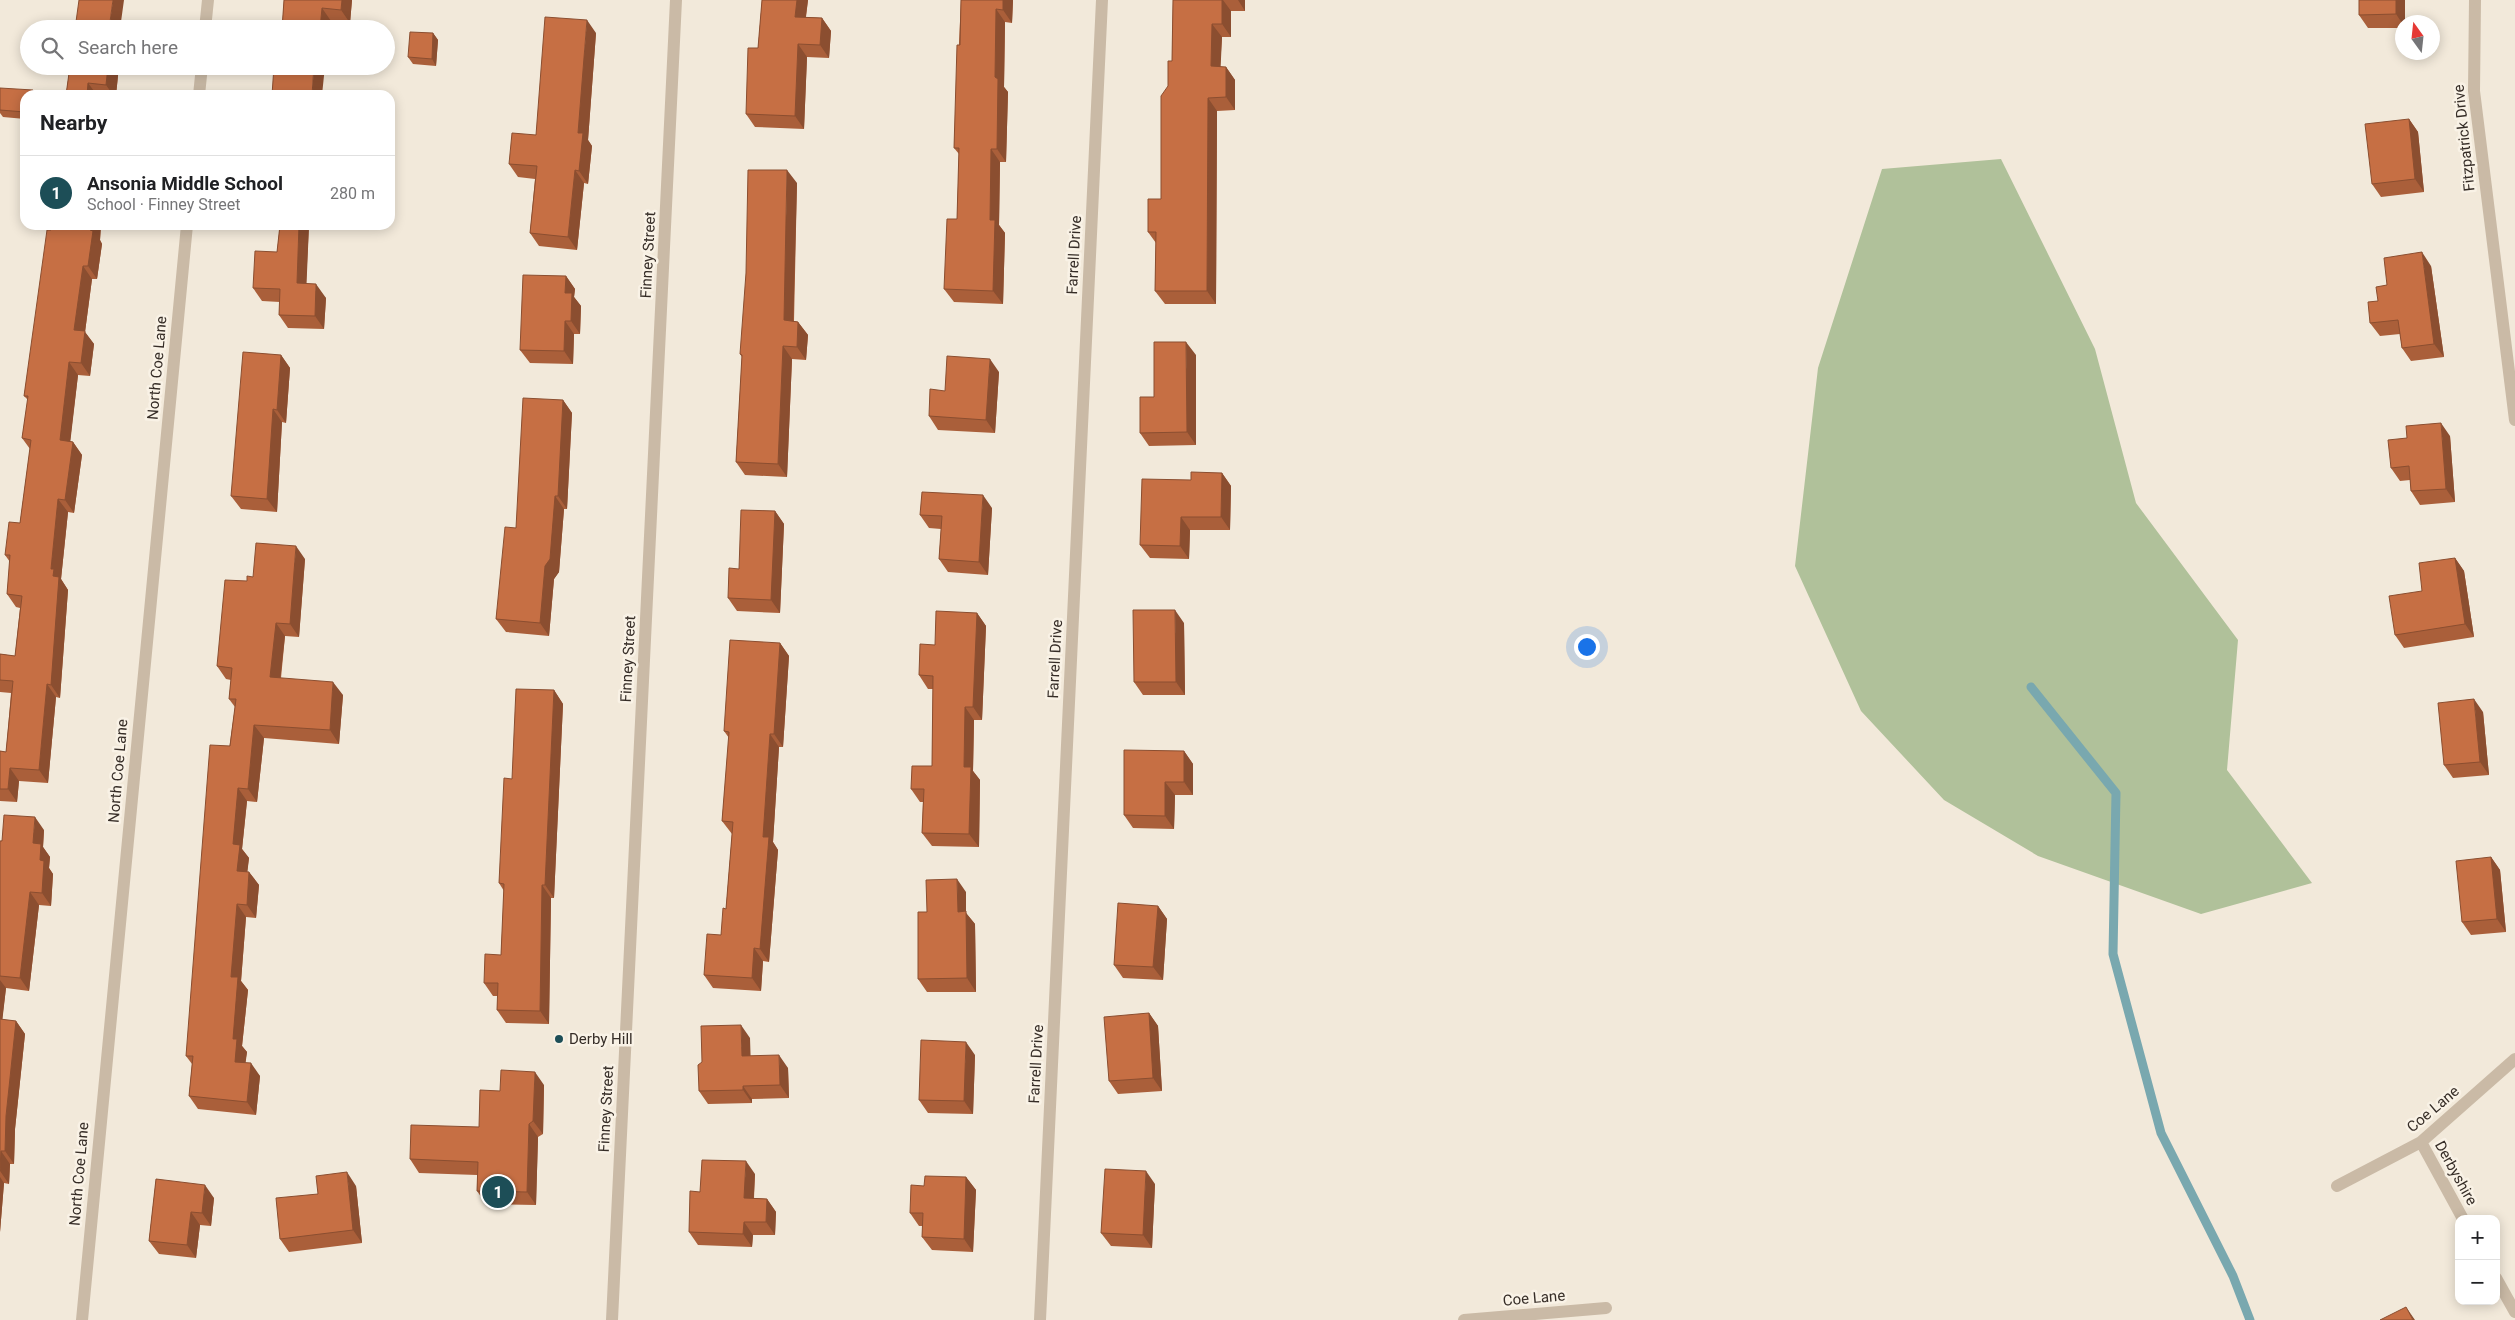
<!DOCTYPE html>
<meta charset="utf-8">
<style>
body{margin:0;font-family:Roboto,sans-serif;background:#f2f2f2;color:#202124}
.controls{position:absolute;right:15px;bottom:15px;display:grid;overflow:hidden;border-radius:10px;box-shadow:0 2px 12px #0003}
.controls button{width:45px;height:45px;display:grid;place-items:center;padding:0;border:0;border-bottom:1px solid #e0e0e0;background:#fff;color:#202124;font:25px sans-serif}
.compass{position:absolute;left:2395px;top:15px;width:45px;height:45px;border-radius:50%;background:#fff;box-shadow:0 2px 12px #0003;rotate:345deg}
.you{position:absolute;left:1586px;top:646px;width:18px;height:18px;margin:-12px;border:4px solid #fff;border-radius:50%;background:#1a73e8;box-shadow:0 0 0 8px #1a73e833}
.badge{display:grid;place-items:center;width:32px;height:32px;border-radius:50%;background:#1d4e57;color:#fff;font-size:16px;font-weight:700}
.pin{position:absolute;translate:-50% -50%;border:2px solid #fff;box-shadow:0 1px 5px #0006}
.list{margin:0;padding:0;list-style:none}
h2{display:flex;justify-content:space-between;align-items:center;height:65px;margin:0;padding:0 20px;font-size:21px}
h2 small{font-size:16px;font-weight:400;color:#757577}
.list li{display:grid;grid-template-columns:32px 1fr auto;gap:15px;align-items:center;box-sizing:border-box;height:75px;padding:0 20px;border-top:1px solid #e0e0e0}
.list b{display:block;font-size:19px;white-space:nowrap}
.list p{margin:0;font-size:16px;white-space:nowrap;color:#757577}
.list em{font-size:16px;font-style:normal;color:#757577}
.icon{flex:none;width:28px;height:28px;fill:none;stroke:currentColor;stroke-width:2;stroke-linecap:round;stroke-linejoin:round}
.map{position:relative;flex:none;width:2515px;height:1320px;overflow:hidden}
.search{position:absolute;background:#fff;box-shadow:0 2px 12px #0003;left:20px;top:20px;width:375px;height:55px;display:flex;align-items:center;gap:12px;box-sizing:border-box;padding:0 18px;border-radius:28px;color:#757577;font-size:19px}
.panel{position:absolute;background:#fff;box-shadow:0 2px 12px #0003;left:20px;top:90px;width:375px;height:140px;border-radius:15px}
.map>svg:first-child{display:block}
.green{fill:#b0c19a}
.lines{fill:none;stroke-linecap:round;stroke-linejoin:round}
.stream{stroke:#79a8af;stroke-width:9}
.street{stroke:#cabaa6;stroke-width:12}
.wall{fill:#aa5f3a}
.shaded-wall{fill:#8b4e30}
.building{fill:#c66f44;stroke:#8b4e30}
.poi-dot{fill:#1d4e57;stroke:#f9f2e6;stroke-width:2}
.labels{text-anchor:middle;stroke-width:5;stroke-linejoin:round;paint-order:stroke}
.street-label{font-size:15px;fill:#362d27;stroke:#f9f2e6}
.poi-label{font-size:15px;fill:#362d27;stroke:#f9f2e6;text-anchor:start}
</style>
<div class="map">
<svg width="2515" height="1320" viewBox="0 0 2515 1320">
<rect width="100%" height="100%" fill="#f2e9da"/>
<path class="green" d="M2001 159 2095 349 2136 503 2238 640 2227 770 2312 883 2201 914 2038 856 1944 800 1861 711 1795 566 1818 368 1882 169Z"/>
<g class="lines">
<path class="stream" d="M2031 687 2116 793 2113 954 2161 1133 2233 1276 2250 1320"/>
<path class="street" d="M2475 0 2474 91 2515 420
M205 29 208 0
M199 95 202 66
M2421 1142 2463 1219
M2337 1186 2421 1142 2515 1059
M2496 1278 2515 1312
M82 1320 187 225
M612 1320 676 0
M1040 1320 1102 0
M1464 1320 1606 1308"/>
</g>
<path class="wall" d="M284 0H352L350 23 331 21V29H282Z
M762 0H808L806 17 822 18 831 31 829 58 807 57 804 129 755 127 746 114 758 48Z
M961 0H1013L1012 23 1005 22 1004 87 1008 92 1006 162H1000L999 225 1005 233 1003 304 954 302 944 289 957 219 959 154 954 148Z
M1173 0H1245V11H1231V37H1222L1220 67H1226L1235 80V110L1217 111 1216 304H1165L1155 291 1156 243 1148 232 1161 199 1168 86 1172 61Z
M2359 0H2405V22H2402V28H2368L2359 15Z
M433 33 438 40 436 66 413 64 408 57Z
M596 33 588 140 592 146 588 184 584 183 577 250 539 246 530 233 535 179 518 177 509 164 536 135Z
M70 66H119L116 95H66Z
M0 88 25 95V119L3 117 0 113Z
M2409 119 2418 132 2424 192 2381 197 2372 184Z
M797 183 794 321 798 322 808 335 806 360 792 359 787 477 745 475 736 462 742 357 740 354Z
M51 225H101L100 240 102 244 97 279H92L85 332 94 344 90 376 78 375 70 441 73 442 82 455 74 513 68 512 61 579 68 590 60 698 56 697 48 783 19 781 17 802 0 801V751L6 752 11 693 0 692V654L15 656 20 608 16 607 7 594 10 562 5 555 20 523 30 449 22 438 28 400 24 396Z
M280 225H309L306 284 326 298 324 329 288 328 279 315 280 302 262 301 253 288 277 252Z
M2431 266 2444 357 2411 361 2402 348 2400 334 2380 336 2370 323 2378 301 2387 285Z
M566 276 575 289 574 297 581 306 580 334H574L573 364 530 363 520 350Z
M281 355 290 368 286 423 282 422 277 512 241 509 231 496Z
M1196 355V445L1149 446 1140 433Z
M999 372 995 433 938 430 929 416 945 391Z
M563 400 572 413 567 509H564L559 572 554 579 549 636 506 632 496 619 516 528Z
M2450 436 2455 502 2420 505 2411 491 2410 480 2400 481 2391 468Z
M1222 473 1231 486 1230 530H1190L1189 559 1150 558 1140 545 1191 480Z
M992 508 988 575 948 572 939 559 941 529 929 528 920 515Z
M775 511 784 524 780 613 737 611 728 598 739 569Z
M2455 558 2464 571 2474 637 2404 648 2395 635 2422 591Z
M305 559 299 637 285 636 281 678 343 695 339 744 264 738 257 802 247 801 242 849 249 858 247 872H249L259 885 256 918 246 917 241 981 248 990 242 1046 247 1052 245 1063 260 1076 256 1115 198 1109 189 1096 192 1064 186 1056 235 707 229 699 231 680 226 679 217 666 247 581 253 577Z
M977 613 986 626 982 720H974L973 771 980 780 979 847 932 846 922 833 923 802H920L911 789 932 766 933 689H928L919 675 935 645Z
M1184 623 1185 695H1143L1134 682Z
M780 643 789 656 783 747H779L773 842 778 850 769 962 763 961 761 991 713 988 704 975 721 935 726 909 732 834 722 821 729 738 724 731Z
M554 690 563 704 554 898H551L549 1024 506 1023 497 1010 498 996H493L484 983 501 955 504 891 499 883 512 779Z
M2483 712 2489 775 2453 778 2444 765Z
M1184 751 1193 764V795H1175L1174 829 1133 828 1124 815Z
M44 830 43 847 50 857 49 868 53 874 51 906 39 905 29 991 6 988 2 1020 16 1021 25 1034 15 1129 14 1164H10L9 1184 4 1183 0 1232V841Z
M2491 857 2500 870 2506 932 2471 935 2462 922Z
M966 892V913L975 924 976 992H927L918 979 927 912Z
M1158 906 1167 919 1163 980 1123 978 1114 965Z
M1149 1013 1158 1026 1162 1091 1118 1094 1109 1081Z
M750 1038V1056L788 1068 789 1098 752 1099V1103L708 1104 699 1091Z
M975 1055 973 1114 928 1113 919 1100Z
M544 1085 543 1134 538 1137 536 1205 486 1204 477 1191V1175L419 1173 410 1159 479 1127 500 1091Z
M755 1174 754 1198 767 1199 776 1212 775 1235H753L752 1247 698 1245 689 1232 700 1192Z
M966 1177 976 1190 973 1252 932 1250 922 1237 923 1226H919L910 1213 924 1186Z
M156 1179 214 1198 211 1226 200 1225 196 1258 159 1254 149 1241Z
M1155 1184 1152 1248 1111 1246 1101 1233Z
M356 1186 362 1243 289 1252 280 1239 318 1194Z"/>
<path class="shaded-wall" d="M113 0H124L120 29H109Z
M342 0H352L350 23 341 10Z
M797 0H808L804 30 795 17Z
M1003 0H1013L1012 23 1003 10Z
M1222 0H1223L1231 11V37L1222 24Z
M1238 0H1245V11Z
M2396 0H2405V22H2402V23L2396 14Z
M322 8 331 21V29H320Z
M996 9 1005 22 1004 87 1008 92 1006 162 997 149 995 77Z
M822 18 831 31 829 58 820 45Z
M587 20 596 33 588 140 592 146 588 184 579 171 578 133Z
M1212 24 1222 37 1220 80 1211 66Z
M433 33 438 40 436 66 432 59Z
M798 44 807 57 804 129 795 116Z
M108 66H119L116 95H113L106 85Z
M314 66H325L322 95H312Z
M1226 67 1235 80V110L1226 97Z
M88 83 97 95H87Z
M1208 98 1217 111 1216 304 1207 291Z
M2409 119 2418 132 2424 192 2415 179Z
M991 149 1000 162 999 225 1005 233 1003 304 993 291 990 220Z
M575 170 584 183 577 250 568 237Z
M787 170 797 183 793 333 784 320Z
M91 225H101L100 240 102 244 97 279 88 266Z
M299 225H309L306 296 297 283Z
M2422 252 2431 266 2444 357 2434 344Z
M83 266 92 279 85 332 94 344 90 376 81 363 74 330Z
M566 276 575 289 574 297 581 306 580 334 571 321 565 293Z
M316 284 326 298 324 329 315 316Z
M565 321 574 334 573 364 564 351Z
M798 322 808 335 806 360 797 347Z
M1186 342 1196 355V445L1187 432Z
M783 346 792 359 787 477 778 464Z
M281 355 290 368 286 423 277 410Z
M990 359 999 372 995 433 986 420Z
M69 362 78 375 69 453 60 440Z
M563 400 572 413 567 509 558 496Z
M273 409 282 422 277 512 267 499Z
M2441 423 2450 436 2455 502 2446 489Z
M73 442 82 455 74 513 65 500Z
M1222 473 1231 486 1230 530 1221 517Z
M983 495 992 508 988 575 979 562Z
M555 496 564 509 559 572 554 579 549 636 540 623 545 566Z
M58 499 68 512 61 579 68 590 60 698 51 685 53 576 51 569Z
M775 511 784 524 780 613 771 600Z
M1181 517 1190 530 1189 559 1180 546Z
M296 546 305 559 299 637 290 624Z
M2455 558 2464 571 2474 637 2465 624Z
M1175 610 1184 623 1185 695 1176 682Z
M977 613 986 626 982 720 973 707Z
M276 623 285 636 279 690 270 677Z
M780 643 789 656 783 747 774 734Z
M333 682 343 695 339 744 330 730Z
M47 684 56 697 48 783 39 770Z
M554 690 563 704 554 898 545 885Z
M2474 699 2483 712 2489 775 2480 762Z
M965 707 974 720 973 771 980 780 979 847 969 834 964 767Z
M254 725 264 738 257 802 248 789Z
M770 734 779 747 773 842 778 850 769 962 760 949 763 837Z
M1184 751 1193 764V795L1184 782Z
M10 768 19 781 17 802 8 789Z
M1165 782 1175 795 1174 829 1165 816Z
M238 788 247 801 242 849 249 858 246 884 237 871 233 844Z
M35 817 44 830 43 847 50 857 49 868 53 874 51 906 42 893 40 860 33 843Z
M2491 857 2500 870 2506 932 2497 919Z
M249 872 259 885 256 918 247 905Z
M957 879 966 892V913L975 924 976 992 967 978 958 912Z
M542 885 551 898 549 1024 540 1011Z
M30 892 39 905 29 991 20 978Z
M237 904 246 917 241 981 248 990 242 1046 247 1052 244 1075 235 1062 233 1039 231 977Z
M1158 906 1167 919 1163 980 1153 967Z
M754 948 763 961 761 991 752 978Z
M0 980 6 988 1 1032 0 1030Z
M1149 1013 1158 1026 1162 1091 1153 1078Z
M16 1021 25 1034 15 1129 14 1164 5 1151 6 1116Z
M741 1025 750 1038 751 1069 742 1056Z
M966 1042 975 1055 973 1114 964 1101Z
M779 1055 788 1068 789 1098 780 1085Z
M251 1063 260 1076 256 1115 247 1102Z
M535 1072 544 1085 543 1134 533 1121Z
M743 1086 752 1099V1103L743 1090Z
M529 1124 538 1137 536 1205 527 1192Z
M1 1151 10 1164 9 1184 0 1171Z
M746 1161 755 1174 753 1211 744 1198Z
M1146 1171 1155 1184 1152 1248 1143 1235Z
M347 1172 356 1186 362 1243 353 1230Z
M0 1177 4 1183 0 1232Z
M966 1177 976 1190 973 1252 964 1239Z
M205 1185 214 1198 211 1226 202 1213Z
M767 1199 776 1212 775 1235 766 1222Z
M191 1212 200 1225 196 1258 187 1245Z
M744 1222 753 1235 752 1247 743 1234Z
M2406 1307 2415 1320H2413Z"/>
<path class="building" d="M79 0H113L109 29H75Z
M284 0H342L341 10 322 8 320 29H282Z
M762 0H797L795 17 822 18 820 45 798 44 795 116 746 114 748 48H758Z
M961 0H1003V10L996 9 995 77 998 79 997 149H991L990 220H995L993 291 944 289 947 219H957L959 148H954L957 45H960Z
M1173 0H1222V24H1212L1211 66 1226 67V97L1208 98 1207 291H1155L1156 232H1148V199H1161V96L1168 86V61H1172Z
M2359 0H2396V14L2359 15Z
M545 17 587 20 578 133H583L579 171 575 170 568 237 530 233 537 166 509 164 512 133 536 135Z
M410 32 433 33 432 59 408 57Z
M70 66H108L106 85 88 83 87 95H66Z
M274 66H314L312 95H272Z
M0 88 33 90 32 95H25V112L0 110Z
M2409 119 2415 179 2372 184 2365 124Z
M748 170H787L784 320 798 322 797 347 783 346 778 464 736 462 742 355 740 354 746 273Z
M51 225H91L90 230 93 231 88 266H83L74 330 85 331 81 363 69 362 60 440 73 442 65 500 58 499 51 569H54L53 576 59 577 51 685 47 684 39 770 10 768 8 789H0V751L6 752 13 681 0 680V654L15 656 22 596 7 594 10 555H5L9 522 20 523 31 440 22 438 28 396H24L47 230H51Z
M280 225H299L297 283 316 284 315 316 279 315 280 289 253 288 255 251 277 252Z
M2422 252 2434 344 2402 348 2398 320 2370 323 2368 302 2378 301 2376 287 2387 285 2384 258Z
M523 275 566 276 565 293H572L571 321H565L564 351 520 350Z
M1154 342H1186L1187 432 1140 433V397H1154Z
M243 352 281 355 277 410 273 409 267 499 231 496Z
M947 356 990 359 986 420 929 416 930 389 945 391Z
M523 398 563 400 558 496H555L550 559 545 566 540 623 496 619 505 527 516 528Z
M2441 423 2446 489 2411 491 2409 466 2391 468 2388 440 2407 438 2406 426Z
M1191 472 1222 473 1221 517H1181L1180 546 1140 545 1142 479 1191 480Z
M922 492 983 495 979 562 939 559 942 516 920 515Z
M741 510 775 511 771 600 728 598 729 568 739 569Z
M256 543 296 546 290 624 276 623 270 677 333 682 330 730 254 725 248 789 238 788 233 844 240 845 237 871 249 872 247 905 237 904 231 977H238L233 1039H237L235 1062 251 1063 247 1102 189 1096 193 1056H186L210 745 230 746 236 699H229L232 668 217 666 225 580 247 581V576L253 577Z
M2455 558 2465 624 2395 635 2389 596 2422 591 2419 563Z
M1133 610H1175L1176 682H1134Z
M936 611 977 613 973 707H965L964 767H971L969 834 922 833 924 789H911L912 766H932L933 676 919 675 920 644 935 645Z
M730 640 780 643 774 734H770L763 837H769L760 949 754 948 752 978 704 975 707 934 721 935 723 908 726 909 733 822 722 821 729 732 724 731Z
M516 689 554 690 545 885H542L540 1011 497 1010 498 983H484L485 954 501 955 504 884 499 883 504 778 512 779Z
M2474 699 2480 762 2444 765 2438 703Z
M1124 750 1184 751V782H1165V816L1124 815Z
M4 815 35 817 33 843 41 844 40 860 44 861 42 893 30 892 20 978 0 976V841H2Z
M2491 857 2497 919 2462 922 2456 861Z
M957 879 958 912 966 911 967 978 918 979V912H927L926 880Z
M1118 903 1158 906 1153 967 1114 965Z
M1149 1013 1153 1078 1109 1081 1104 1017Z
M0 1019 16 1021 6 1116 5 1151H1L0 1168Z
M741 1025 742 1056 779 1055 780 1085 743 1086V1090L699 1091 698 1065 702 1062 701 1026Z
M921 1040 966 1042 964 1101 919 1100Z
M501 1070 535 1072 533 1121 529 1124 527 1192 477 1191 478 1162 410 1159 411 1125 479 1127 480 1090 500 1091Z
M702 1160 746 1161 744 1198 767 1199 766 1222H744L743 1234 689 1232 690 1191 700 1192Z
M1105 1169 1146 1171 1143 1235 1101 1233Z
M347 1172 353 1230 280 1239 276 1198 318 1194 316 1176Z
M925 1176 966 1177 964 1239 922 1237 923 1213H910L911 1185 924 1186Z
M156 1179 205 1185 202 1213 191 1212 187 1245 149 1241Z
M2406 1307 2413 1320H2380Z"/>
<circle class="poi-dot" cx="559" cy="1039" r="5"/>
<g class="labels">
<g class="street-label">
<text transform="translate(2464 138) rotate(-96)" y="5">Fitzpatrick Drive</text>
<text transform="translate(648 255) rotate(-87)" y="5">Finney Street</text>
<text transform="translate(1074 255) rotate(-87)" y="5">Farrell Drive</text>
<text transform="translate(157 368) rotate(-85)" y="5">North Coe Lane</text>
<text transform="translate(628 659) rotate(-87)" y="5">Finney Street</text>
<text transform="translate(1055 659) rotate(-87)" y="5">Farrell Drive</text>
<text transform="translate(118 771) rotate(-85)" y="5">North Coe Lane</text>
<text transform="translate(1036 1064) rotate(-87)" y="5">Farrell Drive</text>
<text transform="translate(606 1109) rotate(-87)" y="5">Finney Street</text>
<text transform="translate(2433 1109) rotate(-40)" y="5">Coe Lane</text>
<text transform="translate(2456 1173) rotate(61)" y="5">Derbyshire</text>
<text transform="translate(79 1174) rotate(-85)" y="5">North Coe Lane</text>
<text transform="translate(1534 1298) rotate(-5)" y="5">Coe Lane</text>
</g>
<g class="poi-label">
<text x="569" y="1044">Derby Hill</text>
</g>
</g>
</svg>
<div class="controls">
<button>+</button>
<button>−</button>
</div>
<svg class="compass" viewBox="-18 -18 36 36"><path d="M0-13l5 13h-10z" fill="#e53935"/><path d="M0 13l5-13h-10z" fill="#757577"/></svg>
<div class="you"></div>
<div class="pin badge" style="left:498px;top:1192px">1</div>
<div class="search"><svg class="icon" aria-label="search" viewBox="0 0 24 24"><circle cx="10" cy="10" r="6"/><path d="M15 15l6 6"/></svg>Search here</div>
<section class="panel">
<h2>Nearby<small></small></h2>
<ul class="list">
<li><span class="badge">1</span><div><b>Ansonia Middle School</b><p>School · Finney Street</p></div><em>280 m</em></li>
</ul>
</section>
</div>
